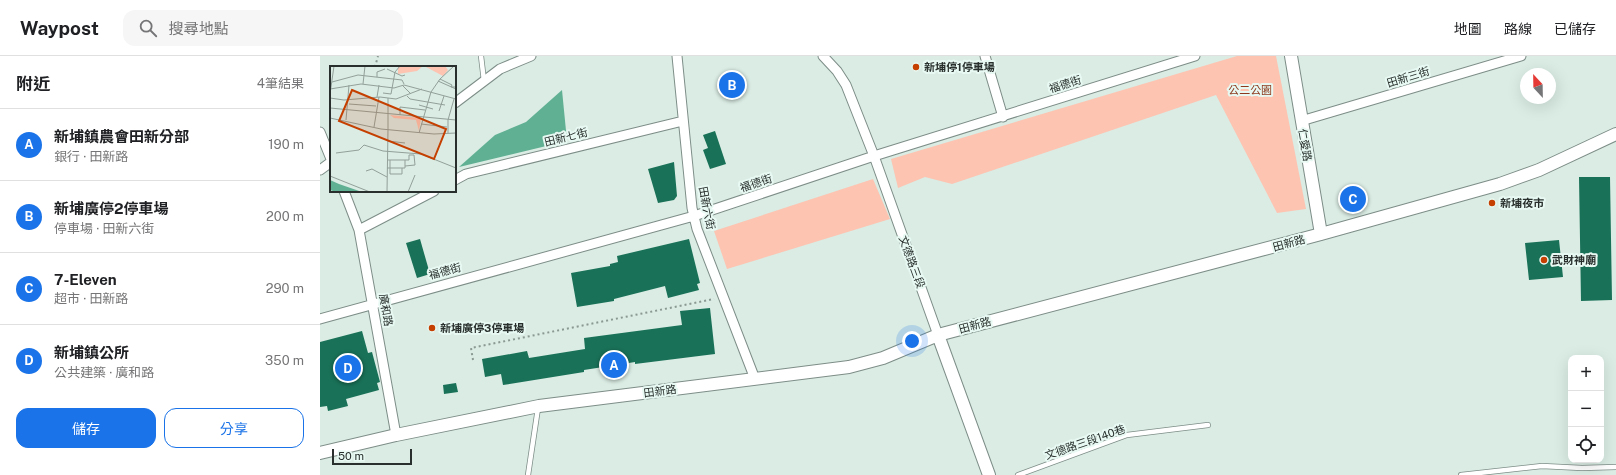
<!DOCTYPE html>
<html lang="zh-TW">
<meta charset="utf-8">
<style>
body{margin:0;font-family:"Public Sans","Noto Sans TC",sans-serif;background:#f6f6f6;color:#202124}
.controls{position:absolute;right:12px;bottom:12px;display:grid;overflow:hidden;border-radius:8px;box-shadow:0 4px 16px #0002}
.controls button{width:36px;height:36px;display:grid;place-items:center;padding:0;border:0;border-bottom:1px solid #e0e0e0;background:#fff;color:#202124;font:20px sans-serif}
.compass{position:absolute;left:1200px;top:12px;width:36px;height:36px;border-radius:50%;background:#fff;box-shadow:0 4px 16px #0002;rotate:338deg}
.scale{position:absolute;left:12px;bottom:10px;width:80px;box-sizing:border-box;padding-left:4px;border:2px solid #282f2c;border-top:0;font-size:11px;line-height:14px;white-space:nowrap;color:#282f2c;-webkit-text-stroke:3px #e7f9f2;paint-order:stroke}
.you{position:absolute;left:592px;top:285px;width:14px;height:14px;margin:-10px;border:3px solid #fff;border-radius:50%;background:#1a73e8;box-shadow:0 0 0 6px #1a73e833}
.badge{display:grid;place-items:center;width:26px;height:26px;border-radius:50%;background:#1a73e8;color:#fff;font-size:13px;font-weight:700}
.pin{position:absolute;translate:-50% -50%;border:2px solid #fff;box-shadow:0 1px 4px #0006}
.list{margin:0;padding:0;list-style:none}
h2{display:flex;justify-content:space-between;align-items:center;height:52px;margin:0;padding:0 16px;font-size:17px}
h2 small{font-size:13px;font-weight:400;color:#757577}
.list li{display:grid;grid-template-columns:26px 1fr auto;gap:12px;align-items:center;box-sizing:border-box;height:72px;padding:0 16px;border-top:1px solid #e0e0e0}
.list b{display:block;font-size:15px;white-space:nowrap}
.list p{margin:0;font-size:13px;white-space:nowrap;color:#757577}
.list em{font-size:13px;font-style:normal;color:#757577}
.actions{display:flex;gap:8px;padding:12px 16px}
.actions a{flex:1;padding:9px 0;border:1px solid #1a73e8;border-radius:12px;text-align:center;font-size:14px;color:#1a73e8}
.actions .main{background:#1a73e8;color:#fff}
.icon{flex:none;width:22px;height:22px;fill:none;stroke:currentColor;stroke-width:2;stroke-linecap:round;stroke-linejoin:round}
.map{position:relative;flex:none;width:1296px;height:419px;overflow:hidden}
header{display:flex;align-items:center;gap:24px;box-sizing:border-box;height:56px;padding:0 20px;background:#fff;border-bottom:1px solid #e0e0e0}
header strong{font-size:19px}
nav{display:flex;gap:22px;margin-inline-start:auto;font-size:14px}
.search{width:280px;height:36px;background:#f6f6f6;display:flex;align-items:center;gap:10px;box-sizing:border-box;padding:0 14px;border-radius:12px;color:#757577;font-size:15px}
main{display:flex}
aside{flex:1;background:#fff}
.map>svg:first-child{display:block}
.green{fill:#fdc4b2}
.water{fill:#60b093}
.building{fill:#197157}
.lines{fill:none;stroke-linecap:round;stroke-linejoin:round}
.lane-casing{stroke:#7d8d87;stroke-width:6}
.street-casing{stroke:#7d8d87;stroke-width:11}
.secondary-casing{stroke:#7d8d87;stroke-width:14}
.path{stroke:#8b9993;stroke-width:2;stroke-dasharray:2 3;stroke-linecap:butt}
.lane{stroke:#fff;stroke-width:4.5}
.street{stroke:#fff;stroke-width:9}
.secondary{stroke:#fff;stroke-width:12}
.poi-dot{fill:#c53f00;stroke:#e7f9f2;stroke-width:1.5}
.labels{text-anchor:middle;stroke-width:4;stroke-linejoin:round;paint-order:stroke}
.poi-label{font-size:11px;font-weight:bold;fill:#282f2c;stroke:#e7f9f2;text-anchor:start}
.street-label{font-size:11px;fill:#282f2c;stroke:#e7f9f2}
.park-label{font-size:11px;fill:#8c391d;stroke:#e7f9f2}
.inset-road{fill:none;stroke:#93a09a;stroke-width:1}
.view{fill:#c53f00;fill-opacity:0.15;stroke:#c53f00;stroke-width:2}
.inset-edge{fill:none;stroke:#282f2c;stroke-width:2}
</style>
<header>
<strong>Waypost</strong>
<div class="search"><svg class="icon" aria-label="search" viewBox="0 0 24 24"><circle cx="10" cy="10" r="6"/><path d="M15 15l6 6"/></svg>搜尋地點</div>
<nav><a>地圖</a><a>路線</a><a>已儲存</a></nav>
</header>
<main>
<aside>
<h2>附近<small>4筆結果</small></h2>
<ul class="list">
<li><span class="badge">A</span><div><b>新埔鎮農會田新分部</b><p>銀行 · 田新路</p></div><em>190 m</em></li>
<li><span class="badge">B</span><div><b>新埔廣停2停車場</b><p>停車場 · 田新六街</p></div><em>200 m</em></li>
<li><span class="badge">C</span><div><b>7-Eleven</b><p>超市 · 田新路</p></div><em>290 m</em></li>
<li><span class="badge">D</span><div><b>新埔鎮公所</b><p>公共建築 · 廣和路</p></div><em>350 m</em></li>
</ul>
<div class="actions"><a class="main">儲存</a><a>分享</a></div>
</aside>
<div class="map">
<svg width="1296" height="419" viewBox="0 0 1296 419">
<rect width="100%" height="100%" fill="#daece4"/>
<path class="green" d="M917 0H956L986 153 957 157 896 39 632 128 605 121 578 132 571 103Z
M553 123 570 163 407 213 394 175Z"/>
<path class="water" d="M242 34 247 85 139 111 175 79 206 66Z"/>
<path class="building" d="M395 75 406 108 390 113 383 94 388 92 383 79Z
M354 106 357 140 354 144 338 147 328 113Z
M1259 121H1290L1292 244 1261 245Z
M100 183 110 218 97 222 86 187Z
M369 183 380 227 377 228 379 234 348 242 345 230 294 243V245L257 251 251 217 290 210V208L298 206 297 200Z
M1239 184 1243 221 1209 224 1205 187Z
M390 252 395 298 315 308V306L264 314V316L183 329 181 318 165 321 162 303 207 295 209 302 265 293 264 282 362 269 360 255Z
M42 275 48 297 52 296 60 326 57 327 59 334 26 343 28 350 8 355 7 350 0 351V286Z
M136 327 138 336 124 338 123 329Z"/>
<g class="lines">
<defs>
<path id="lane" d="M161 0 164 25
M208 419 218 352
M698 419 807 379 888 369
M1141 419 1222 410 1262 412 1296 411"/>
<path id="street" d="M357 0 372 152 377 173 435 323
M503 0 517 15 526 29 554 100 618 279
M665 0 683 61
M135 47 180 13 211 0
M981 65 1201 0
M0 76 11 103
M0 114 11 106
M135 124 146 118 363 65
M24 135 39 174 76 379
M39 174 114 135
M0 263 374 160 554 100 875 0"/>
<path id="secondary" d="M971 0 1001 178
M618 279 669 419
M0 397 76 379 219 350 529 311 563 302 618 279 1001 178 1180 128 1219 114 1296 78"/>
</defs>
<use href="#lane" class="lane-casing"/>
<use href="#street" class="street-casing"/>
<use href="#secondary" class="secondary-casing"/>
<path class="path" d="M55 11 58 0
M153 304 151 292 394 243"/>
<use href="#lane" class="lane"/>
<use href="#street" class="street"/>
<use href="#secondary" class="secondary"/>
</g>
<g class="poi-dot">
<circle cx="596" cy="11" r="4"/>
<circle cx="1172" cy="147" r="4"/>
<circle cx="1224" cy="204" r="4"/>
<circle cx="112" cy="272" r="4"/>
</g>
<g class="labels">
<g class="poi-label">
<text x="604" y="15">新埔停1停車場</text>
<text x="1180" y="151">新埔夜市</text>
<text x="1232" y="208">武財神廟</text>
<text x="120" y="276">新埔廣停3停車場</text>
</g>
<g class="street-label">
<text transform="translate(1088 21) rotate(-17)" y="4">田新三街</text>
<text transform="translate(745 28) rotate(-17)" y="4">福德街</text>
<text transform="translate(246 81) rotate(-14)" y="4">田新七街</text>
<text transform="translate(985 89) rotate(80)" y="4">仁愛路</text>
<text transform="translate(436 127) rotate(-18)" y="4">福德街</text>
<text transform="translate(387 152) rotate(79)" y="4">田新六街</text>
<text transform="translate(969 187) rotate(-15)" y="4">田新路</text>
<text transform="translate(592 206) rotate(70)" y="4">文德路三段</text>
<text transform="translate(125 215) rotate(-15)" y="4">福德街</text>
<text transform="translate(66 254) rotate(80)" y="4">廣和路</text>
<text transform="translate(655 269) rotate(-15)" y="4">田新路</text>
<text transform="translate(340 335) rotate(-7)" y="4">田新路</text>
<text transform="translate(765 386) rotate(-19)" y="4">文德路三段140巷</text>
</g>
<g class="park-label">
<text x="930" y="38">公二公園</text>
</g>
</g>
<g transform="translate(10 10)">
<rect width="126" height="126" fill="#daece4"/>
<path d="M68 0H93L87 5 68 8ZM115 0 118 4 113 10 96 1ZM60 49 91 52 89 65 86 54 64 52Z" fill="#fdc4b2"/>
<path d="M0 114 9 118 32 126 3 125 0 124Z" fill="#60b093"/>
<path class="inset-road" d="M57 3 72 10 75 9M47 11V6L55 3M110 13 122 19 121 21H126M108 15 126 23M2 16 28 9 72 14 74 18M33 18 35 0M72 19 81 28M0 23 31 18 64 22 74 19 126 33M53 27 61 28 65 6 70 0M0 28 4 0M77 30 80 33 115 39M47 31 49 19M0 32 14 34 50 31 66 33 92 23M58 32V63M19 38 46 40M89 39 103 43M0 42 126 54M109 45 114 30M70 49V41L95 44M0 52 51 63 104 68 126 67M16 54 19 19M91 58 117 61M44 61 49 31M89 67 101 26 110 13 124 0M118 67V54L124 33M58 75 75 77M6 87 29 84 34 79 53 85 91 88 126 102M60 94V108H72V102M75 94H79V89H84L85 99 75 100M57 102H75V94H58M36 105 42 103 57 111M0 110 40 126M57 126 58 63M78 126 85 109"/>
<path class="view" d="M22 24 116 63 104 93 9 55Z"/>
<rect width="126" height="126" class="inset-edge"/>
</g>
</svg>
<div class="controls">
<button>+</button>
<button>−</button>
<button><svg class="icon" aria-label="locate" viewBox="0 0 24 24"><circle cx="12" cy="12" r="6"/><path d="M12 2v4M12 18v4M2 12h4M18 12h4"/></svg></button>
</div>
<svg class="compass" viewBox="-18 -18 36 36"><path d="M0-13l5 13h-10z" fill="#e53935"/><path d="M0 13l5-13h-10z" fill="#757577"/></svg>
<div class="scale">50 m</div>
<div class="you"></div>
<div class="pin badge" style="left:294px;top:309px">A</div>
<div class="pin badge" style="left:412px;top:29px">B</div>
<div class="pin badge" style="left:1033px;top:143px">C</div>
<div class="pin badge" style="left:28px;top:312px">D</div>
</div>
</main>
